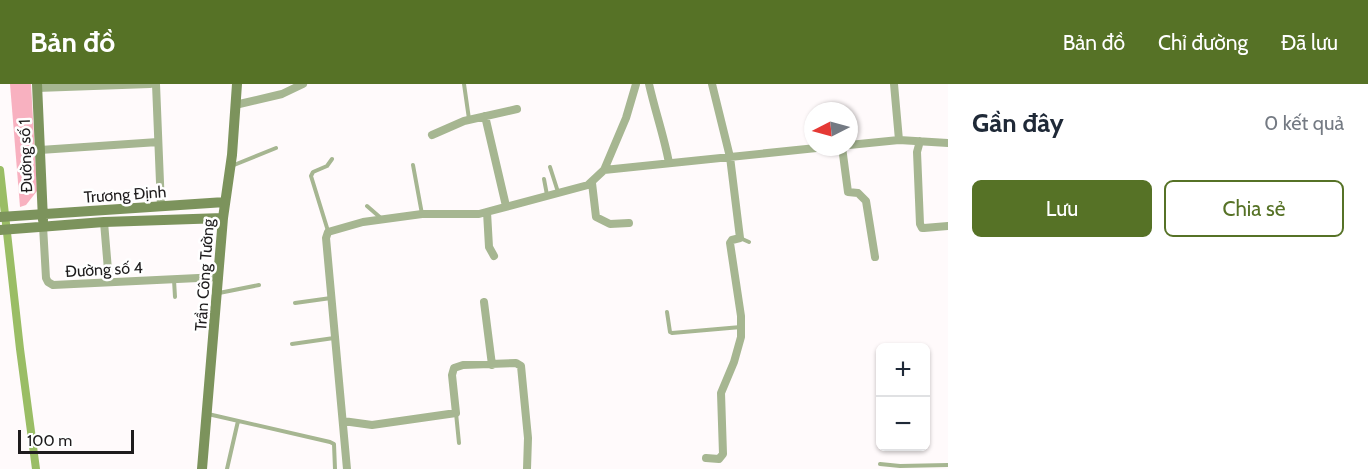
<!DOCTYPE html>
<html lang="vi">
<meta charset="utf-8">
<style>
body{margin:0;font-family:Cabin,sans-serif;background:#f6f6f7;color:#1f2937}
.controls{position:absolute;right:18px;bottom:18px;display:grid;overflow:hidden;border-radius:9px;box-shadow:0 2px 4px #0004}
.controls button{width:54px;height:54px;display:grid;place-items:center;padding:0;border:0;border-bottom:2px solid #e0e1e3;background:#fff;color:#1f2937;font:30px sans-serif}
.compass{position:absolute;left:804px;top:18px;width:54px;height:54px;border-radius:50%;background:#fff;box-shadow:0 2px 4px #0004;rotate:264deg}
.scale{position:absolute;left:18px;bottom:15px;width:116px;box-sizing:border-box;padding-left:6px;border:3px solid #1e1c1d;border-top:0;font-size:16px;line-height:21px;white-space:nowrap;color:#1e1c1d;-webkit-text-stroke:4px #fff;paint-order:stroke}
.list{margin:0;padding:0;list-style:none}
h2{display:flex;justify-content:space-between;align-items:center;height:78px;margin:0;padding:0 24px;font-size:26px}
h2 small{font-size:20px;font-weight:400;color:#747a83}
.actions{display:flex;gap:12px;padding:18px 24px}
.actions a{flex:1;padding:14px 0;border:2px solid #567226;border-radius:9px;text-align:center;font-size:21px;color:#567226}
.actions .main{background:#567226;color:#fff}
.map{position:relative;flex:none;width:948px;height:385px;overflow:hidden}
header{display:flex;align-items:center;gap:36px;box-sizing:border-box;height:84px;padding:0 30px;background:#567226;color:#fff}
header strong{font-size:28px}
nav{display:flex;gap:33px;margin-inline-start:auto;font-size:21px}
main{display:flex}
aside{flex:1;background:#fff}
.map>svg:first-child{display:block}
.green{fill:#f8b1c0}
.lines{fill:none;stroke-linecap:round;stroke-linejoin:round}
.canal{stroke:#9abd65;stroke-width:8}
.lane{stroke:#a6b691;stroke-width:4}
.street{stroke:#a6b691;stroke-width:8}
.secondary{stroke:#7c935c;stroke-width:10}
.labels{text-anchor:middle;stroke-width:5;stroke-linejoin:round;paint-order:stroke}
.street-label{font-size:16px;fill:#1e1c1d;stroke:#fff}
</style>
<header>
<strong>Bản đồ</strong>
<nav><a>Bản đồ</a><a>Chỉ đường</a><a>Đã lưu</a></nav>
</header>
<main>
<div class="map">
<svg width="948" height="385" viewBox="0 0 948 385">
<rect width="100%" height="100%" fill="#fffafb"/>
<path class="green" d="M10 0H31L37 107 26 121 20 123Z"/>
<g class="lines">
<path class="canal" d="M0 86 20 265 36 385"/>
<path class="lane" d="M464 0 469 35
M234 81 276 64
M413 81 422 130
M550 83 558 108
M544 95 547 111
M367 122 382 135
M328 147 311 92 313 88 327 82 332 75
M740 154 749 158
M174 196 175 213
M219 209 259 201
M295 219 331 214
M667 228 670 248 672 249 741 243
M292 260 334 254
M456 329 459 359
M208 330 330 358 334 360 335 385
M880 380 900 382 948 381
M227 385 238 337"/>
<path class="street" d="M156 0 161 123
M649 0C655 27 664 52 669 79
M894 0 899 56
M37 4 150 0
M235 21 282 10 303 0
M485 32 506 122
M432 51 464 37 517 25
M920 57 917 68 920 140 922 144H924L948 142
M849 61 899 56 948 59
M842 63 848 108 858 109 866 117 875 173
M40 66 158 58
M604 86 626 34 636 0
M592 99 596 133 610 140 629 139
M487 128 489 163 494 172
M104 138 109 198
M43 142 46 194 48 198 53 201 219 193
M484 218 492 281
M343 337 372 341 456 329 452 291 454 284 463 281 516 279 521 282 528 354 527 385
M706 374 719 375 723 370 721 309 734 278 741 253V232L730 159 732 156 740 154 730 73 712 0
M347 385 326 154 328 148 363 138 422 130H479L588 101 604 86 826 63"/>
<path class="secondary" d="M37 0 43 136
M0 133 225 118
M0 146 104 138 223 134
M202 385 223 134 232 71 237 0"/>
</g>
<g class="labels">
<g class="street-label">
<text transform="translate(25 72) rotate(-92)" y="6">Đường số 1</text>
<text transform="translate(125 110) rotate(-4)" y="6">Trương Định</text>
<text transform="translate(104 185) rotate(-3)" y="6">Đường số 4</text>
<text transform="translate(204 191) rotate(-86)" y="6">Trần Công Tường</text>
</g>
</g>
</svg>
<div class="controls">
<button>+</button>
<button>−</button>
</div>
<svg class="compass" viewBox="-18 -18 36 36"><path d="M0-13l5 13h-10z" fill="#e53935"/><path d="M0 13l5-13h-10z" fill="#747a83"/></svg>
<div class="scale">100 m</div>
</div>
<aside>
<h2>Gần đây<small>0 kết quả</small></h2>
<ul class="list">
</ul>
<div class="actions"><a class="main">Lưu</a><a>Chia sẻ</a></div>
</aside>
</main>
